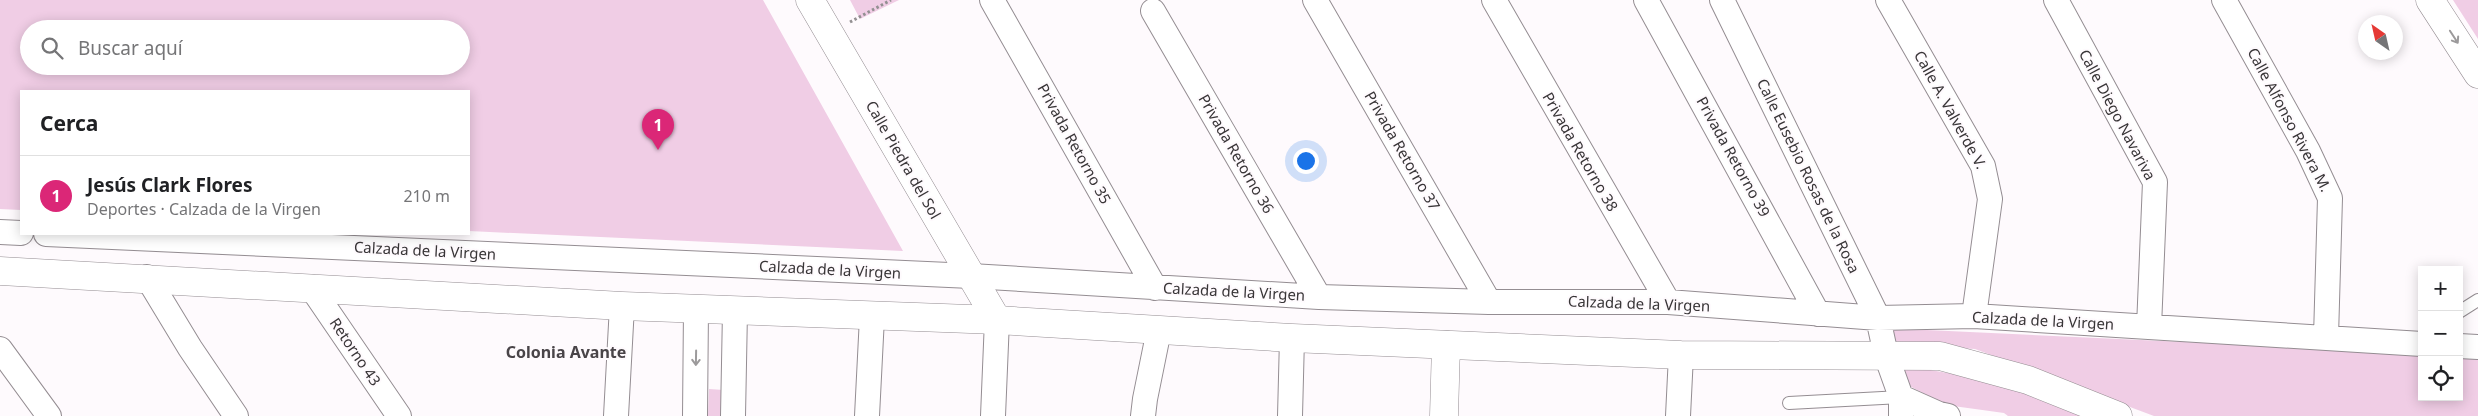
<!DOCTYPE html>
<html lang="es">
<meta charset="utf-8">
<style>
body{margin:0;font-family:"Noto Sans",sans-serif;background:#f2f2f2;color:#202124}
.controls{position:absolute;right:15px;bottom:15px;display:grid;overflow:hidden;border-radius:0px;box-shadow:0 2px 12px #0003}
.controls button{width:45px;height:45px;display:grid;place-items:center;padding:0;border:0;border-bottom:1px solid #e0e0e0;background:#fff;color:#202124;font:25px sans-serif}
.compass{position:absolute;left:2358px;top:15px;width:45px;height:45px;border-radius:50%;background:#fff;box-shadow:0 2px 12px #0003;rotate:326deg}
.you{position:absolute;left:1305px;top:160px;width:18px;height:18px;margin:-12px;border:4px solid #fff;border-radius:50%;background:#1a73e8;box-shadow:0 0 0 8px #1a73e833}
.badge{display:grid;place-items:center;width:32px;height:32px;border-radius:50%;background:#db2777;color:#fff;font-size:16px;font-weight:700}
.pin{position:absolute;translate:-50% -41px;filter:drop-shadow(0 1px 2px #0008)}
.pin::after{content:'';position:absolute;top:26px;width:18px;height:15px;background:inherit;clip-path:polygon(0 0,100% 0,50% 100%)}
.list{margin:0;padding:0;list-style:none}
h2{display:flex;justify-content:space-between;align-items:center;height:65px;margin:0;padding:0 20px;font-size:21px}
h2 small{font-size:16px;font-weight:400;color:#757577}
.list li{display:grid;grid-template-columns:32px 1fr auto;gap:15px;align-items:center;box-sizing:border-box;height:80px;padding:0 20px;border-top:1px solid #e0e0e0}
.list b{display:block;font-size:19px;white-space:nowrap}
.list p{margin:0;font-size:16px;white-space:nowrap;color:#757577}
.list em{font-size:16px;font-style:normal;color:#757577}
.icon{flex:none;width:28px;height:28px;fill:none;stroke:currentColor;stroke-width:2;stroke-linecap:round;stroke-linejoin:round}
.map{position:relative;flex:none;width:2478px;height:416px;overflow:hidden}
.search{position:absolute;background:#fff;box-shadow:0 2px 12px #0003;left:20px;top:20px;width:450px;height:55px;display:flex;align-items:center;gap:12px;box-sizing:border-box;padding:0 18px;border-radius:28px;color:#757577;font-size:19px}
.panel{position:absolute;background:#fff;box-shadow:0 2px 12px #0003;left:20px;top:90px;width:450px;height:145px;border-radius:0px}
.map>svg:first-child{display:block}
.green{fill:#f0cde5;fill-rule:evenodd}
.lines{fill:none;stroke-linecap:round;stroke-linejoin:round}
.service-casing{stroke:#948d92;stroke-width:14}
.minor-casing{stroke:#948d92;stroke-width:26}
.tertiary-casing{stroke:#948d92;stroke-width:29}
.secondary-casing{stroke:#948d92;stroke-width:29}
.path{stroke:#939092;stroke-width:3;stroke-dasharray:2.5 2.5;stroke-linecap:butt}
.service{stroke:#fff;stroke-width:12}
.minor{stroke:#fff;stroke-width:24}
.tertiary{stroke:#fff;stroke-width:28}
.secondary{stroke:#fff;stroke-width:28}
.oneway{stroke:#9c9a9b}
.labels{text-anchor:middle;stroke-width:4;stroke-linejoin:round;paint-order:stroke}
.street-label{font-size:15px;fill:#383537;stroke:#fefafd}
.neighbourhood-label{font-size:16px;font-weight:bold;fill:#494448;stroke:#fefafd}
</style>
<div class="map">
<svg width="2478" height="416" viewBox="0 0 2478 416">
<rect width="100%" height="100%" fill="#fefafd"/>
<path class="green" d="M0 0H763L903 251 469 231V91H21V210L0 209ZM29 29H461V66H29Z
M850 0H899L860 19Z
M2453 0H2478V39Z
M1884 328 2422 353V397H2459V355L2478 356V416H2154L1975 349 1884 344Z
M1896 364 1999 382 2086 416H2008L2004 413 1946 405 1898 380Z
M709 389 724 390 723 416H708Z"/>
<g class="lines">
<defs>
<path id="service" d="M2459 312 2478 300
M1789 403 1901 397"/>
<path id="minor" d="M992 0 1155 288
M1315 0 1489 302
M1494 0 1668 302
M1646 0 1818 314
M1722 0 1878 318 1886 355 1901 397V416
M1888 0 1983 166 1990 199 1974 316
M2056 0 2155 182 2149 327
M2224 0 2308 151 2330 198 2326 337
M1153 11 1319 297
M0 232 21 233
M46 234 971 276 1319 297 1489 302H1668L1878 318 1974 316 2422 344
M147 277 190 348 236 416
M311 287 399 416
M2459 346 2478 347
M0 349 49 416
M1901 397 1939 414 1948 416
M616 416 622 306
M695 416 696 309
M733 416 735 311
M867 416 872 317
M993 416 997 320
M1143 416 1145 399 1159 330
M1290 416 1292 338
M1678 416 1681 355"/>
<path id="tertiary" d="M810 0 997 320
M2430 0 2478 74
M1444 416 1446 345"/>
<path id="secondary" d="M0 271 622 306 997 320 1292 338 1681 355 1940 356 2028 380 2118 416"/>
</defs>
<use href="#service" class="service-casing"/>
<use href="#minor" class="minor-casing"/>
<use href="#tertiary" class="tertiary-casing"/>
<use href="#secondary" class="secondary-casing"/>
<path class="path" d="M850 22 891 0"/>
<use href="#service" class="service"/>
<use href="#minor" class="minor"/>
<use href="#tertiary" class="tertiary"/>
<use href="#secondary" class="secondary"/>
</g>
<defs><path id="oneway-shaft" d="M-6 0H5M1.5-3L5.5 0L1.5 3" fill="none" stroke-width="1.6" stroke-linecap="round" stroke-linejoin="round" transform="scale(1.25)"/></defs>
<g class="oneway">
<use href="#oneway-shaft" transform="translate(2454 37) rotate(57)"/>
<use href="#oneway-shaft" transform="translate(696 358) rotate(91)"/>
</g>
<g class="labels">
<g class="street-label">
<text transform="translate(1950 110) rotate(61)" y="5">Calle A. Valverde V.</text>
<text transform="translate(2117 115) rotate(62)" y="5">Calle Diego Navariva</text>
<text transform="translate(2289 120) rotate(62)" y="5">Calle Alfonso Rivera M.</text>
<text transform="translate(1074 144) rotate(61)" y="5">Privada Retorno 35</text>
<text transform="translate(1402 151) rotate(60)" y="5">Privada Retorno 37</text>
<text transform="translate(1580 152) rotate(60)" y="5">Privada Retorno 38</text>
<text transform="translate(1236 154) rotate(60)" y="5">Privada Retorno 36</text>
<text transform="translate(1733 157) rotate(61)" y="5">Privada Retorno 39</text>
<text transform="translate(903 160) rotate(60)" y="5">Calle Piedra del Sol</text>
<text transform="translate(1808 176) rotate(64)" y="5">Calle Eusebio Rosas de la Rosa</text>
<text transform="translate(425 251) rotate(3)" y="5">Calzada de la Virgen</text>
<text transform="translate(830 270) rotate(3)" y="5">Calzada de la Virgen</text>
<text transform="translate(1234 292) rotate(3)" y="5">Calzada de la Virgen</text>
<text transform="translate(1639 304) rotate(2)" y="5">Calzada de la Virgen</text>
<text transform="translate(2043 321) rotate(3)" y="5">Calzada de la Virgen</text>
<text transform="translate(355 352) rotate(56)" y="5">Retorno 43</text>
</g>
<g class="neighbourhood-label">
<text x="566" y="358">Colonia Avante</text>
</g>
</g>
</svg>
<div class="controls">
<button>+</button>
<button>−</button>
<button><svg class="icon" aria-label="locate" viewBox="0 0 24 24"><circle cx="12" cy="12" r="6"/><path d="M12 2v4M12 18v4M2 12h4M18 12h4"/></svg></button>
</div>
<svg class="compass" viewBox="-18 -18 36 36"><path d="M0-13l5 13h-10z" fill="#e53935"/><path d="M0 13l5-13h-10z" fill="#757577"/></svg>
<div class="you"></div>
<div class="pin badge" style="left:658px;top:150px">1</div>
<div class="search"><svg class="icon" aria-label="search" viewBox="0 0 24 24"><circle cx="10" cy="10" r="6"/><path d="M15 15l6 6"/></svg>Buscar aquí</div>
<section class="panel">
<h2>Cerca<small></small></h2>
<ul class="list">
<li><span class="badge">1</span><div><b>Jesús Clark Flores</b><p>Deportes · Calzada de la Virgen</p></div><em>210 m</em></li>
</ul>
</section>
</div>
